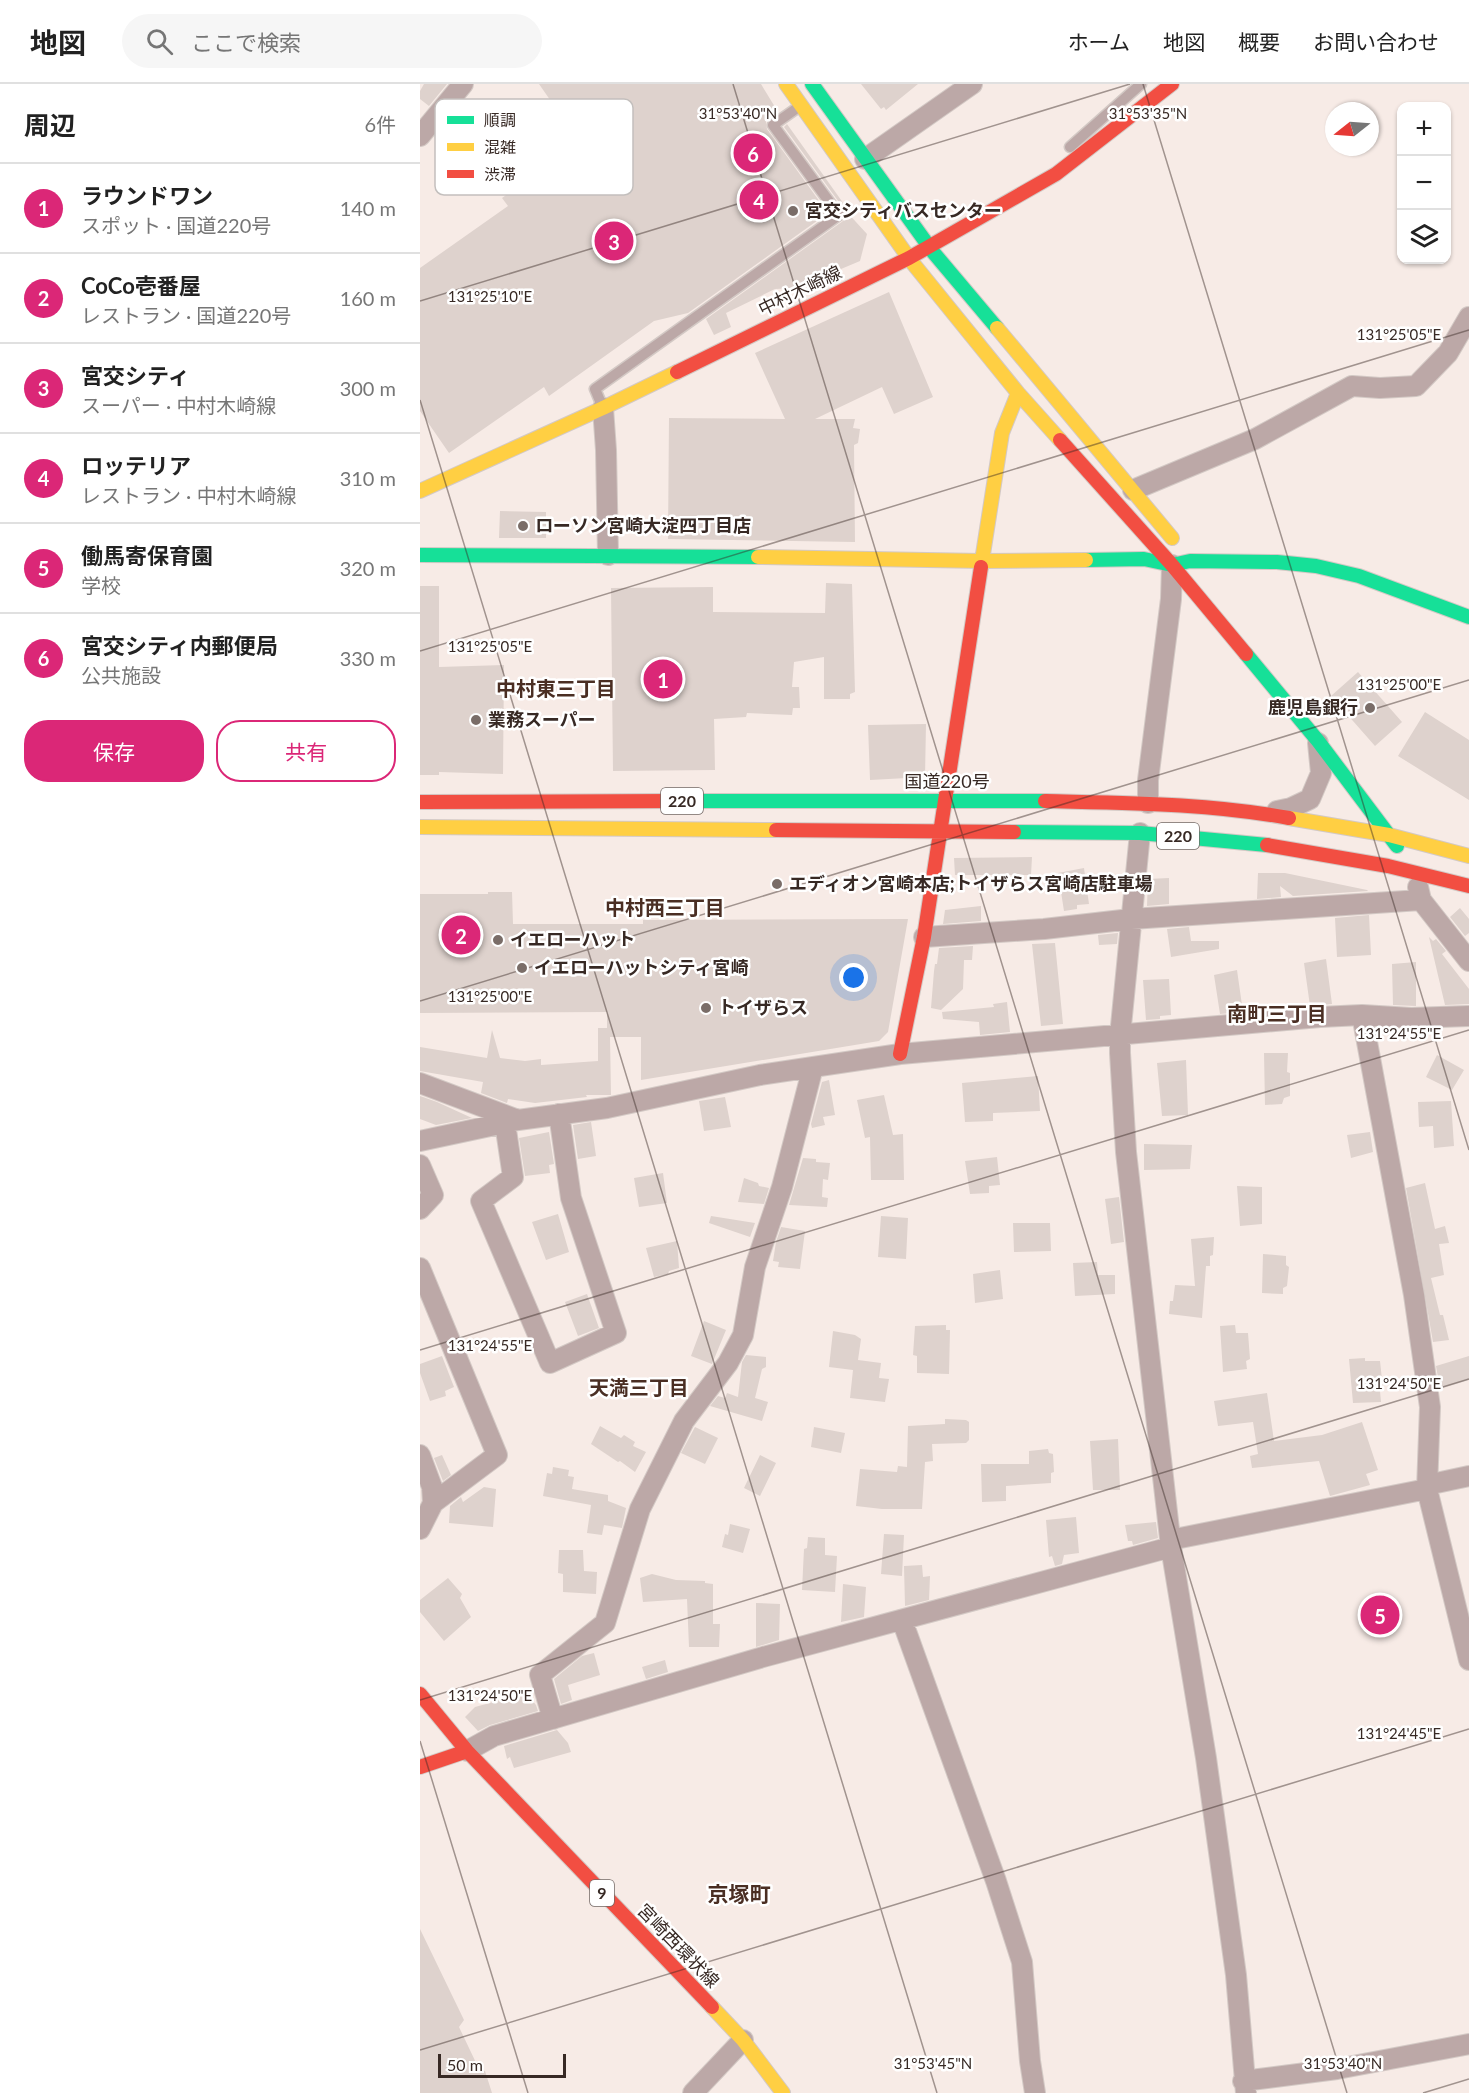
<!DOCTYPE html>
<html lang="ja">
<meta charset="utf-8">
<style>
body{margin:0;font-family:Lato,"Noto Sans JP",sans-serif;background:#f6f6f6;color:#222}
.controls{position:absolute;right:18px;top:18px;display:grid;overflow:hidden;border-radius:12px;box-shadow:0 2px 4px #0004}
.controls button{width:54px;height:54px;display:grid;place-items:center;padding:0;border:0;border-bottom:2px solid #e0e0e0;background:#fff;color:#222;font:30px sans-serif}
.compass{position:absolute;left:905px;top:18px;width:54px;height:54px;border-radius:50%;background:#fff;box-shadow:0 2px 4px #0004;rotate:253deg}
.scale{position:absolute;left:18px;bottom:15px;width:128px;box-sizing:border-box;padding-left:6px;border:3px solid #372924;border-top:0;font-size:16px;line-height:21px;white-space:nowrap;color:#372924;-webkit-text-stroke:4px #fff;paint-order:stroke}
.you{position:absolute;left:434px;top:894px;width:21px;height:21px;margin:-15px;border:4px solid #fff;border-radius:50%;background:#1a73e8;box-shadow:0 0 0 9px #1a73e833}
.badge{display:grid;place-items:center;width:39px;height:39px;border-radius:50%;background:#db2777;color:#fff;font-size:20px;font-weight:700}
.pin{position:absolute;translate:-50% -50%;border:3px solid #fff;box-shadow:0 2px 6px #0006}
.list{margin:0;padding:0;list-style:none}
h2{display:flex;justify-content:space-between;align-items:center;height:78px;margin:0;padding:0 24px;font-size:26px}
h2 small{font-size:20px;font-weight:400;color:#767676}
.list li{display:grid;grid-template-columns:39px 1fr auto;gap:18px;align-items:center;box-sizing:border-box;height:90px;padding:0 24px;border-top:2px solid #e0e0e0}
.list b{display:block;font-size:22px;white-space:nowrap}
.list p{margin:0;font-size:20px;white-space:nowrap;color:#767676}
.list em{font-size:20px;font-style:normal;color:#767676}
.actions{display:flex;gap:12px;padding:18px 24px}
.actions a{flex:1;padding:14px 0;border:2px solid #db2777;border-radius:24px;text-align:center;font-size:21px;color:#db2777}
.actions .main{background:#db2777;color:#fff}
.icon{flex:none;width:33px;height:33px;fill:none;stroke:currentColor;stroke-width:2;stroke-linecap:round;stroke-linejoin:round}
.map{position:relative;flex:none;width:1049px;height:2009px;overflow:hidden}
header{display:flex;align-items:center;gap:36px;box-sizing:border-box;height:84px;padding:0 30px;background:#fff;border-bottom:2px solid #e0e0e0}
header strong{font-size:28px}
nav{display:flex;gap:33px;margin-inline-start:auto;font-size:21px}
.search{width:420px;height:54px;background:#f6f6f6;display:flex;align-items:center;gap:15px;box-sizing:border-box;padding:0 21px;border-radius:33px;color:#767676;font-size:22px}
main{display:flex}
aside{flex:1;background:#fff}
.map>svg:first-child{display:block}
.building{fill:#ded2cd}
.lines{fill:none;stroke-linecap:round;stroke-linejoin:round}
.lane-casing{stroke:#d3c9c5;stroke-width:13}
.street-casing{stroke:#d3c9c5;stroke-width:22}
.fast-casing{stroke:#d3c9c5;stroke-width:16}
.slow-casing{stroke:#d3c9c5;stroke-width:16}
.jam-casing{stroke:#d3c9c5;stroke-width:16}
.lane{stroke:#bca8a7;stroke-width:10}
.street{stroke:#bca8a7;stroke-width:20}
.fast{stroke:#16e098;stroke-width:14}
.slow{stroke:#ffcf43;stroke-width:14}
.jam{stroke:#f24e42;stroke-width:14}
.ticks{fill:none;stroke:#372924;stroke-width:1.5;stroke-opacity:0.45}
.poi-dot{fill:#7a6d68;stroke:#fff;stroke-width:2}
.labels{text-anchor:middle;stroke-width:5;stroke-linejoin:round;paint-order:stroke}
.shield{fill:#fff;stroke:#736966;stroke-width:1.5}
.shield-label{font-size:16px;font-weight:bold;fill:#372924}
.poi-label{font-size:18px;font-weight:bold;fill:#372924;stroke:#fff;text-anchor:start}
.street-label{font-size:18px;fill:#372924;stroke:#fff}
.neighbourhood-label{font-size:20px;font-weight:bold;fill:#4a2e23;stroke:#fff}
.quarter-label{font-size:21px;font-weight:bold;fill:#4a2e23;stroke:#fff}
.key{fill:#fff;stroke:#c3bfbd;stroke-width:1.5}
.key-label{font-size:16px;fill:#372924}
.ticks-label{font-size:15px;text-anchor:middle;fill:#372924;stroke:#fff;stroke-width:5;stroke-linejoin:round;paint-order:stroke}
</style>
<header>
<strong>地図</strong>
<div class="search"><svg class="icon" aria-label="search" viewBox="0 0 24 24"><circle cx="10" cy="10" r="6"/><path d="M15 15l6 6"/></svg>ここで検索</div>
<nav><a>ホーム</a><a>地図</a><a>概要</a><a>お問い合わせ</a></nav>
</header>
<main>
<aside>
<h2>周辺<small>6件</small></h2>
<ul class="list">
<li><span class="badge">1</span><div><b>ラウンドワン</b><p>スポット · 国道220号</p></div><em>140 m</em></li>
<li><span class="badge">2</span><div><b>CoCo壱番屋</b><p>レストラン · 国道220号</p></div><em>160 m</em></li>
<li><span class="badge">3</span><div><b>宮交シティ</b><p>スーパー · 中村木崎線</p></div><em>300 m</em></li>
<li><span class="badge">4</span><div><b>ロッテリア</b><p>レストラン · 中村木崎線</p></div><em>310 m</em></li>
<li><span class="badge">5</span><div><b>働馬寄保育園</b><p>学校</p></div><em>320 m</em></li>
<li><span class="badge">6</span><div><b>宮交シティ内郵便局</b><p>公共施設</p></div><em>330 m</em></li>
</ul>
<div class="actions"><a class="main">保存</a><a>共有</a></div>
</aside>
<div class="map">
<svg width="1049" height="2009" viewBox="0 0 1049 2009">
<rect width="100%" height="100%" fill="#f7ebe6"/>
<path class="building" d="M4 0H27L9 22 0 15V7Z
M119 0H341L358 28 346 37 347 45 408 129 268 229 234 237 129 312 124 303 29 369 0 327V184L88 122 82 114 160 59Z
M441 0H498L466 26 464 23 461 25Z
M367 40 426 123 424 125 364 43Z
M425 126 447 150 440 177 376 204 355 205 306 229 311 243 294 251 286 235 423 137 426 131Z
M469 208 513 313 474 330 462 303 395 335H435L433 344 440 345 438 359 434 361 435 458 248 455 249 334 365 335 335 269Z
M80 427 126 428V454H79Z
M406 499 432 500 435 608 430 610V615H404V573L374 578 372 603H379L380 624H373L372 631 327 629 326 633 294 635 295 686 193 687 191 504 293 503V528L405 529Z
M0 502H19V583L84 581 83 690 19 688V691H0Z
M938 588 982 638 955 662 911 612Z
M1005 628 1049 656V716L978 672Z
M506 640 505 693 450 696 448 641Z
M612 773 611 791H535L534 774Z
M664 784 669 820 657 821V825L644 827 638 789Z
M838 789H865L947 806 948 807 873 812 860 802 861 813 837 815Z
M749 794V820L727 822 728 795Z
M68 808H92L93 840H223V836L488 835 468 948 459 957 221 996V953H190L191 1011H166L167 1013 115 1019 88 1015 87 1019 61 1009 63 998 0 987V963L67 974 72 946 80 974 105 977 121 975V981L178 977V944H187V928L0 929V810H68Z
M561 822V837L523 840 525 826Z
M1040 824 1049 835V849L1045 852 1030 833Z
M949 831 951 871 917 873 915 834Z
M769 843 771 857H799V865L751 873 747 845Z
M698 849 697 860 679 861 678 851Z
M1009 853 1013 857 1016 855 1026 867 1022 870 1049 905V920L1025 921Z
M635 859 643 940 621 942 612 860Z
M553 862 552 876H544L543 905 521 926 511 924 514 887 515 880H517L519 864Z
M906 875 912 920 890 922 884 879Z
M996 878V922L973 921 972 880Z
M817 886 823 928 800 930 794 891Z
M749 895 751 931 740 932V935L726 936 723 896Z
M587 918 590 948 560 951 559 938 523 935 522 928 574 923 573 920Z
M844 969H868L867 988 870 989V1012L864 1014 862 1020 845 1021Z
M1017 971 1044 986 1032 1006 1006 993Z
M766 976 768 1031 742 1032 737 979Z
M618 992 620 1027 573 1029V1037L545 1038 542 999Z
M409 996 415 1031 403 1033 405 1041 392 1044 391 1040 402 998Z
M464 1011 473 1051 483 1050 484 1096H451L450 1053 445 1054 437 1016Z
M0 1012 17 1018 52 1034 16 1041 0 1035Z
M305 1013 311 1043 284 1047 279 1017Z
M1031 1017 1034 1062 1014 1064 1013 1042 999 1043 998 1018Z
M171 1038 176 1072 158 1075 153 1041Z
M129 1048 134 1080 129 1081 130 1089 105 1092 99 1054Z
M950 1048 953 1068 931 1074 927 1051Z
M724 1060 772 1061 770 1085 724 1086Z
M577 1073 580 1101 569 1102V1109L550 1110 545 1077Z
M383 1074 396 1075V1078L410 1079 408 1096 403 1095 402 1113 408 1114 407 1123 369 1121Z
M243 1089 247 1119 219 1123 214 1094Z
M324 1094 338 1099 339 1102 349 1104 344 1120 318 1118Z
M1005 1099 1015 1145 1025 1142 1029 1159 1019 1160 1024 1191 1011 1194 1020 1231H1023L1029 1256 1013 1258 986 1104Z
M817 1102 842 1103V1140L820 1142Z
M699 1113 704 1158 691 1160 685 1115Z
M138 1130 149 1168 126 1176 112 1138Z
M291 1132 335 1139 330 1153 289 1139Z
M461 1132 488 1134 486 1175 458 1173Z
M593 1139H630L631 1167 594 1168Z
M361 1143 385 1147 380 1185 358 1183 359 1178 353 1177 356 1158Z
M794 1153 793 1171 790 1172V1182H786L782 1234 749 1230 750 1217H753L755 1201 775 1202 771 1155Z
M257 1157 259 1184 249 1187 248 1190 234 1193 226 1164Z
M843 1170 866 1172V1181L869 1183 867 1202 863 1204V1210L842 1209Z
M677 1178 678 1191H695V1210L655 1212 653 1179Z
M580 1186 583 1215 555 1219 553 1190Z
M167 1210 179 1244 158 1252 145 1218Z
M284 1237 306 1246 292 1280 271 1272Z
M526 1241V1246H530L529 1290 497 1289V1272L493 1271 495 1242Z
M815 1241 816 1249H828L830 1275 826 1277 827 1285 803 1288 800 1242Z
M413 1247 435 1251 441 1255 438 1276 461 1279 459 1294 469 1295 465 1318 430 1314 433 1286 409 1283Z
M326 1271 346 1273V1283L342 1285 335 1314 348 1318 342 1337 290 1322 298 1312 305 1314 307 1309 318 1313 322 1278Z
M22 1272 34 1303 25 1307 26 1312 10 1317 0 1289V1280Z
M1049 1272V1296L1020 1305 1016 1282Z
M945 1274V1277H960L963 1305 960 1307 961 1318 933 1319 929 1275Z
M847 1309 854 1357 902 1351 942 1338 958 1386 946 1390 950 1401 910 1412 899 1377 832 1384 830 1372 838 1370 833 1338 798 1342 794 1317Z
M525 1335 546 1336 549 1338V1356L546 1359 512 1360 513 1377 505 1378 502 1425H462L436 1422 440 1385 477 1388 478 1382 487 1383 488 1342 525 1340Z
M180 1342 201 1354 204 1351 215 1358 213 1362 226 1368 215 1388 200 1377 198 1378 171 1360Z
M275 1343 298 1354 285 1380 261 1369Z
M394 1343 425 1349 421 1369 391 1363Z
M698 1355 700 1406H673L670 1357Z
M628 1365 629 1369 633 1370 634 1388 631 1389V1399L586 1402V1417L562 1418 561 1380H609V1367Z
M22 1371 31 1391 23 1397 14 1374Z
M340 1371 356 1379 340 1412 324 1404Z
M133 1383 149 1386 148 1392 154 1393 152 1405 188 1411V1417L206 1424 202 1444 184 1441 182 1451 167 1449 171 1421 123 1412 127 1389 132 1390Z
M64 1403 76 1405 73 1443 29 1439 30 1422 41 1413 43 1418Z
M656 1433 659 1469 644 1471 642 1480 635 1482 632 1472 629 1473 626 1436Z
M736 1438 738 1454 713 1461 712 1457H708L705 1441Z
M310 1440 330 1445 323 1469 302 1463 305 1450 308 1451Z
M464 1450 484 1451 482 1492 461 1490Z
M388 1453 405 1454V1471L417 1472 415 1508 382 1506 384 1465 387 1464Z
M139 1466H163L164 1487 177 1488 176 1510 143 1508V1490L138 1489Z
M502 1481 503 1493 510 1492 509 1516 485 1522 484 1482Z
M232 1490 256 1496 285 1497V1499L293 1500V1540H300L299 1563H269L267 1515 223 1518 220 1494Z
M28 1494 42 1510 40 1514 51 1533 24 1557 0 1528V1516Z
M423 1500 446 1503 444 1533 421 1538Z
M336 1519 360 1520 359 1556 336 1563Z
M174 1569 180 1591 148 1601 152 1616 141 1620 134 1595 162 1572Z
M245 1576 248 1588 226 1595 222 1583Z
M106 1609 116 1621 118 1627 70 1641 58 1647 45 1633 55 1623Z
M137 1646 148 1659 151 1668 94 1684 90 1673 87 1675 84 1662Z
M0 1845 44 1936 39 1943 59 1985 65 1987 72 2009H0Z"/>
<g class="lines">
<defs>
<path id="lane" d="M650 63 721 0
M183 324 175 305 419 131 353 41 380 22"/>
<path id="street" d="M0 52 43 0
M445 75 552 0
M183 324 186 366 188 471
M713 406 835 355 932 302 960 304 996 302 1028 269 1049 233
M728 719V696L751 515 752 481
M857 727 871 724 890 715 901 689 898 659
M720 749 700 952V969L706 1068 751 1463 786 1674 816 1891 826 2009
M998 803 1001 816 1049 877
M504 853 624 845 711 835 1001 816
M942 931 994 1211 1010 1323 1007 1405 1049 1576
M0 999 98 1036
M85 1039 93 1093 61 1117 130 1279 196 1249 151 1114 139 1030
M0 1057 98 1036 187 1024 340 991 480 970 900 933 942 931 991 934 1049 932
M0 1081 13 1111 0 1125
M0 1184 77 1371 13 1419 0 1445
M0 1371 12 1403 13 1419
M751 1463 750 1456 1007 1405V1401L1049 1392
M482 1536 576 1797 602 1878 610 1977 615 2009
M133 1635 120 1591 185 1539 220 1425 264 1337 308 1279 323 1251 335 1183 362 1103 393 983
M47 1667 74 1652 343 1573 751 1463
M823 1997 917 1985 1049 1960
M273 2009 323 1956"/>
<path id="fast" d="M392 0 513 168 577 244
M0 471 338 473
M666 476 724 475 752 481 770 477 857 478 896 482 939 492 1049 533
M826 570 898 657 977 762
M254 717H625
M594 748 720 749 847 761"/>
<path id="slow" d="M366 0 491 177 598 309 640 356
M577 244 752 454
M0 407 183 324 257 288
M338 473 562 477 666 476
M561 483 582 349 598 309
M869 734 969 751 1049 772
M0 743 356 746
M292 1923 323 1956 363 2009"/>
<path id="jam" d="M257 288 489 174 636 90 752 0
M640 356 752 481 826 570
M625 717C708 719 787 719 869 734
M0 718 254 717
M356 746 594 748
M847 761 968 782 1049 802
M480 970 504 853 561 483
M0 1610 47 1667 292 1923
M0 1683 47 1667"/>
</defs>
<use href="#lane" class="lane-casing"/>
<use href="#street" class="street-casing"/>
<use href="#fast" class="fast-casing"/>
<use href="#slow" class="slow-casing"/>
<use href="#jam" class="jam-casing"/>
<use href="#lane" class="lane"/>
<use href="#street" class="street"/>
<use href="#fast" class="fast"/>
<use href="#slow" class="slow"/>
<use href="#jam" class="jam"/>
</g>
<path class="ticks" d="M313 0 927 2009M723 0 1049 1066M0 217 710 0M0 316 517 2009M0 567 1049 246M0 917 1049 596M0 1266 1049 946M0 1616 1049 1295M0 1657 108 2009M0 1966 1049 1645M1003 2009 1049 1995"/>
<g class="poi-dot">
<circle cx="373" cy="127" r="6"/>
<circle cx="103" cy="442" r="6"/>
<circle cx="950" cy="624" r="6"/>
<circle cx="56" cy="636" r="6"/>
<circle cx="357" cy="800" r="6"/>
<circle cx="78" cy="856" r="6"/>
<circle cx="102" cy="884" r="6"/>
<circle cx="286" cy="924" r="6"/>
</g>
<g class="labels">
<g class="shield">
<rect x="241" y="704" width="42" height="26" rx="4.5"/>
<rect x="737" y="739" width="42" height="26" rx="4.5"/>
<rect x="170" y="1796" width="24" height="26" rx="4.5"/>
</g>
<g class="shield-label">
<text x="262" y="723">220</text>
<text x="758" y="758">220</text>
<text x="182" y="1815">9</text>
</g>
<g class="poi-label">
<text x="385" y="133">宮交シティバスセンター</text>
<text x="115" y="448">ローソン宮崎大淀四丁目店</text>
<text x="938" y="630" text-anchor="end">鹿児島銀行</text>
<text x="68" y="642">業務スーパー</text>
<text x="369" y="806">エディオン宮崎本店;トイザらス宮崎店駐車場</text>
<text x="90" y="862">イエローハット</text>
<text x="114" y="890">イエローハットシティ宮崎</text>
<text x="298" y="930">トイザらス</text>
</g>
<g class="street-label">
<text transform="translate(380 207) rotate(-26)" y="6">中村木崎線</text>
<text x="527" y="704">国道220号</text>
<text transform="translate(258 1862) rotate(46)" y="6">宮崎西環状線</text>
</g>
<g class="neighbourhood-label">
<text x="136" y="612">中村東三丁目</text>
<text x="245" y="831">中村西三丁目</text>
<text x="857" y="937">南町三丁目</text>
<text x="219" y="1311">天満三丁目</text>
</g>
<g class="quarter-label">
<text x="319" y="1818">京塚町</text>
</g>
</g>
<rect x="15" y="15" width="198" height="96" rx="9" class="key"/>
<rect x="27" y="32" width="27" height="8" fill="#16e098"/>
<rect x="27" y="59" width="27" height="8" fill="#ffcf43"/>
<rect x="27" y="86" width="27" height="8" fill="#f24e42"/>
<g class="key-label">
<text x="64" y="42">順調</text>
<text x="64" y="69">混雑</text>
<text x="64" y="96">渋滞</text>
</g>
<g class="ticks-label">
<text x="318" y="35">31°53'40"N</text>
<text x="728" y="35">31°53'35"N</text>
<text x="70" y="218">131°25'10"E</text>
<text x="979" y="256">131°25'05"E</text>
<text x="70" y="568">131°25'05"E</text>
<text x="979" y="606">131°25'00"E</text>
<text x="70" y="918">131°25'00"E</text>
<text x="979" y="955">131°24'55"E</text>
<text x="70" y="1267">131°24'55"E</text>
<text x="979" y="1305">131°24'50"E</text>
<text x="70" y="1617">131°24'50"E</text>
<text x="979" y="1655">131°24'45"E</text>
<text x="513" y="1985">31°53'45"N</text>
<text x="923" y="1985">31°53'40"N</text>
</g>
</svg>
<div class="controls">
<button>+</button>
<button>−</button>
<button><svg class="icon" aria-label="layers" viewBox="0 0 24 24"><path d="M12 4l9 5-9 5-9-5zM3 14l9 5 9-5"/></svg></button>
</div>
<svg class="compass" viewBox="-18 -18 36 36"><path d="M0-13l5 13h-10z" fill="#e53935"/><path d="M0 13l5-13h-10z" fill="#767676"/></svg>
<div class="scale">50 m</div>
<div class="you"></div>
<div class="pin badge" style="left:243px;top:595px">1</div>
<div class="pin badge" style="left:41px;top:851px">2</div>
<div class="pin badge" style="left:194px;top:157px">3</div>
<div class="pin badge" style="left:339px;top:116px">4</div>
<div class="pin badge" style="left:960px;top:1531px">5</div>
<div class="pin badge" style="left:333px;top:69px">6</div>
</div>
</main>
